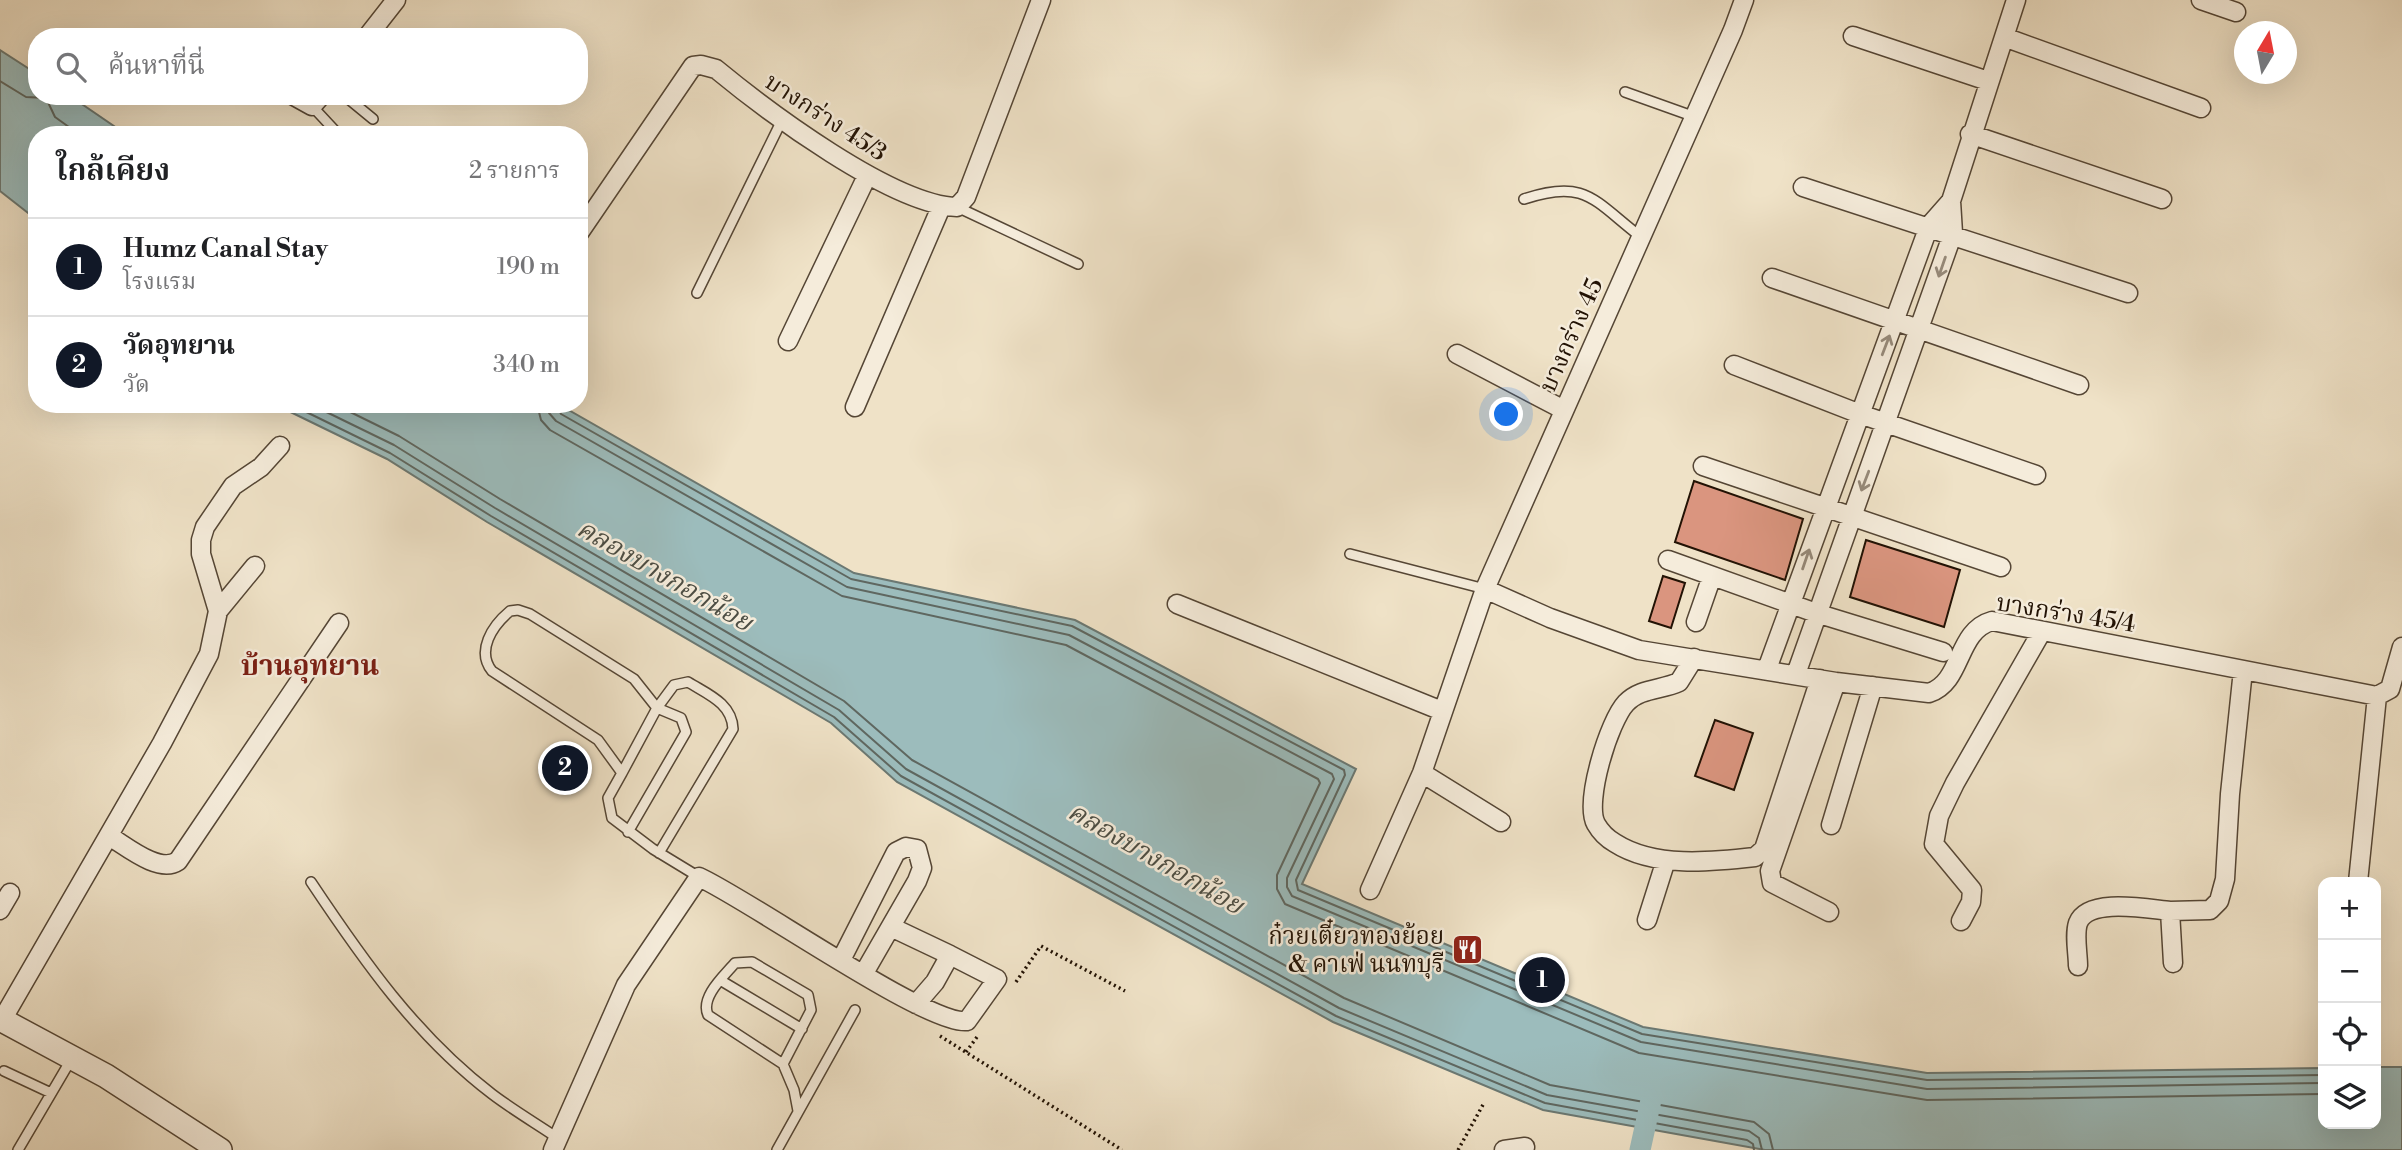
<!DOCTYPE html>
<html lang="th">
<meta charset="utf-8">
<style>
body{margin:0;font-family:"Libre Bodoni","Noto Serif Thai",serif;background:#f2f2f2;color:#202124}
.controls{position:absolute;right:21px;bottom:21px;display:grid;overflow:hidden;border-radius:14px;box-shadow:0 7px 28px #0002}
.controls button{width:63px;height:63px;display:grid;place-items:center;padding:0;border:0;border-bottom:2px solid #e0e0e0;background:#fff;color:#202124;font:35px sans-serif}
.compass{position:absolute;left:2234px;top:21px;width:63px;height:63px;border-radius:50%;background:#fff;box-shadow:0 7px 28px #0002;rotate:10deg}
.you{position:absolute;left:1507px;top:415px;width:24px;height:24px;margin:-18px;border:5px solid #fff;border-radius:50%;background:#1a73e8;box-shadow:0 0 0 10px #1a73e833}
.badge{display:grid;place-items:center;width:46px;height:46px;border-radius:50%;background:#111827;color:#fff;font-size:23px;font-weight:700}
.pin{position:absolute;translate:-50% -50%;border:4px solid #fff;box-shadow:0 2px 7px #0006}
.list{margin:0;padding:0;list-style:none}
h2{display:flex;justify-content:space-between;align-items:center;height:91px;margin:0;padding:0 28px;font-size:30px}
h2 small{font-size:23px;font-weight:400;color:#757577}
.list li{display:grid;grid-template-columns:46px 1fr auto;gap:21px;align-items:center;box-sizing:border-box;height:98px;padding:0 28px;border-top:2px solid #e0e0e0}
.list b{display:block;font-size:26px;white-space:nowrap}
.list p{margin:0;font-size:23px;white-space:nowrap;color:#757577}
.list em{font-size:23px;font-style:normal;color:#757577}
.icon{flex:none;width:38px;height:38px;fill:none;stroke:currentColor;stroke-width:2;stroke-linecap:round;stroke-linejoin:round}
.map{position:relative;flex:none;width:2402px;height:1150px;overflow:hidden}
.search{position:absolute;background:#fff;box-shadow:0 7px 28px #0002;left:28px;top:28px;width:560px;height:77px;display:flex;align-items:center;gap:18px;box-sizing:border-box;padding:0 24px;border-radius:28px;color:#757577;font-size:26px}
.panel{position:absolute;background:#fff;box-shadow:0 7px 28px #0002;left:28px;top:126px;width:560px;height:287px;border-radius:28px}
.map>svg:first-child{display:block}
.water{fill:#9cbcbc;stroke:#6b7872;stroke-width:2}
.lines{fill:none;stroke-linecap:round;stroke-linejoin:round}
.shore{stroke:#5f6760;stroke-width:2}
.canal{stroke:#9cbcbc;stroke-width:21}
.building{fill:#da957f;stroke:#221204;stroke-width:2}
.service-casing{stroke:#554635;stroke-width:12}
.minor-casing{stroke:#554635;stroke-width:21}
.tertiary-casing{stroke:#554635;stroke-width:26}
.path{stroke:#221204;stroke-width:3.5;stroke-dasharray:2 3.5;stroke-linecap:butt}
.service{stroke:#f5ecdb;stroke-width:9}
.minor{stroke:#f5ecdb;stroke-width:18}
.tertiary{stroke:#f5ecdb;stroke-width:23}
.oneway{stroke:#968a7a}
.labels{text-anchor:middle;stroke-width:5;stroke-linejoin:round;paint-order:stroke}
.street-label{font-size:24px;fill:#221204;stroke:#f5ecdb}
.poi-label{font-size:24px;fill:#221204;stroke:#f5ecdb;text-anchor:end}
.water-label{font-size:26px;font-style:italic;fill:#4d4e44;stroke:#f5ecdb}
.quarter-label{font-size:28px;font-weight:bold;fill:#7a1f14;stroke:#f5ecdb}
</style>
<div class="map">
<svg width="2402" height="1150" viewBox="0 0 2402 1150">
<rect width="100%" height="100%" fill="#efe2c7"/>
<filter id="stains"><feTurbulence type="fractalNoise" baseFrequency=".00286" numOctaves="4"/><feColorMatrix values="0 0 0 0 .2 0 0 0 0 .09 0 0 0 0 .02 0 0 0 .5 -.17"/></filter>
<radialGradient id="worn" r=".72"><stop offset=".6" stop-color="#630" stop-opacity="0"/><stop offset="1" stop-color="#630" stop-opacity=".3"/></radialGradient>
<path class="water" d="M0 50 37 74V96H70L127 135H37V220L0 191Z
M274 404H558L854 573 1075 620 1356 769 1302 884 1643 1027 1927 1073 2323 1068V1124H2376V1067H2402V1150H1765L1543 1110 1333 1022 897 782 831 723 487 522 387 459Z"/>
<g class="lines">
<path class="shore" d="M0 81 26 97 46 98 55 117 80 135
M290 404 390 453 491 516 834 717 901 776 1336 1016 1545 1103 1747 1140 1753 1144 1754 1150
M310 404 394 445 495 508 839 710 906 769 1339 1008 1547 1095 1749 1131 1759 1138 1762 1150
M334 404 399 436 500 499 844 701 912 760 1344 998 1550 1085 1754 1122 1769 1134 1773 1150
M537 404 541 420 550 430 842 596 1066 645 1318 779 1320 783 1277 875V889L1285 904 1639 1053 1927 1100 2323 1094
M548 404 549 413 556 421 847 587 1069 635 1332 774 1334 779 1287 878V887L1292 896 1641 1042 1927 1089 2323 1083
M556 404 561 414 851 579 1072 626 1344 770 1345 775 1296 880 1298 890 1642 1034 1927 1080 2323 1075"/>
<path class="canal" d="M1640 1150 1651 1100"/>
</g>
<path class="building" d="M1694 481 1803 519 1785 580 1675 542Z
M1866 540 1960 570 1944 627 1850 597Z
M1663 576 1685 583 1671 628 1649 621Z
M1715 720 1753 733 1734 790 1695 776Z"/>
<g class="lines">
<defs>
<path id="service" d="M1625 92 1695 117
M345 96 373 119
M312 106 339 135
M1524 199C1586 178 1594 201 1641 237
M957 207 1078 264
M697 293 783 118
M1350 554 1485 589
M622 773 657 708 681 718 686 732 628 832
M659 853 733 729C732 703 707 694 688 682L674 685 657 708 634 679 530 614 518 610 510 611C492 626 476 651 492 671L598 740 622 773 608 798 612 818 653 849 699 877
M311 882C363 960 416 1036 492 1094 513 1110 537 1124 559 1139
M720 980 802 1029
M783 1064 811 1010 808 995 752 962 735 963C724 976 700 997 708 1015L783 1064 794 1090 798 1111
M4 1071 51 1093
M18 1150 72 1058
M777 1150 855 1010"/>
<path id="minor" d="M2201 0 2236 12
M1853 36 1988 81
M367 37 396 0
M2004 37 2201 108
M294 96 312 106 321 96
M1970 134 2162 199
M1803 187 2128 293
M579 233 693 66 701 65 716 69C767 111 892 205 957 207L966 197 1041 0
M1772 278 2079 385
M788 341 867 176
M1457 354 1564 410
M1734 365 1860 414 2036 475
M855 407 941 207
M1703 466 2001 567
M1668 560 1816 613 1943 652
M1485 589 1550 618 1639 650 1836 682 1929 693C1963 682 1956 631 1992 621L2377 696 2390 689 2402 647
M1177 604 1442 711
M218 611 255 566
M1696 622 1712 576
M1694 658 1679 682C1662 690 1640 688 1626 703 1609 721 1584 802 1596 824 1600 831 1608 839 1615 843 1654 868 1711 862 1755 857L1764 849 1820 679
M1767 669 1929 226 1951 201
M1796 674 1953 233 1951 201 2016 0
M1422 773 1501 822
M1831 825 1873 686
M109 836C126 846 159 874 178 861L339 623
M2358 882 2377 696
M1370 890 1422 773 1485 589 1733 30 1744 0
M0 910 10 893
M1829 912 1772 883 1770 871 1836 682
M1647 920 1666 860
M1961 921 1971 902 1972 890 1934 844 1939 816 1955 783 2042 631
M891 927 950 955 935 982 916 1004
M841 960 896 852 906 847 917 849 922 868 917 881 864 973
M2173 963 2170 911 2210 910 2219 901 2225 879 2230 794 2243 670
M2078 966C2078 953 2074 935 2078 923 2088 897 2148 909 2170 911
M2 1020 162 743 209 654 218 611 201 554V540L205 527 233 486 261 467 280 446
M553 1150 626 985 699 877C750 900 928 1026 967 1021L997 979 950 955
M1504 1150 1525 1147"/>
<path id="tertiary" d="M0 1019 106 1076 220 1150"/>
</defs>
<use href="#service" class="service-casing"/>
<use href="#minor" class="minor-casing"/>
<use href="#tertiary" class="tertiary-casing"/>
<path class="path" d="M1016 982 1041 946 1125 991
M940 1036 1122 1150
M966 1052 977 1037
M1458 1150 1484 1103"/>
<use href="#service" class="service"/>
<use href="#minor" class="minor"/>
<use href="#tertiary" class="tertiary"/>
</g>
<defs><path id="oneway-shaft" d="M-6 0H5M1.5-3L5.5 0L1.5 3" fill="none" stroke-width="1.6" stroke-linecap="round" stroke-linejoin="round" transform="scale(1.75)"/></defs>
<g class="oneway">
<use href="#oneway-shaft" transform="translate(1942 267) rotate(109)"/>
<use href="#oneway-shaft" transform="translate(1886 345) rotate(-69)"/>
<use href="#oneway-shaft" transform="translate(1865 481) rotate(111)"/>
<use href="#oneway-shaft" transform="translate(1806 559) rotate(-71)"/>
</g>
<defs>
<symbol id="restaurant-square" viewBox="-11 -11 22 22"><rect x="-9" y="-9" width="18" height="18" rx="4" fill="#8f2418" stroke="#f5ecdb"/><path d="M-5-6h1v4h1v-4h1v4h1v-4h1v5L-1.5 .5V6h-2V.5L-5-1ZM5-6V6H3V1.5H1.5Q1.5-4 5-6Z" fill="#fff"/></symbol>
</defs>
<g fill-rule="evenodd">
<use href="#restaurant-square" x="1450" y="932" width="35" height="35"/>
</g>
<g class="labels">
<g class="street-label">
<text transform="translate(826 117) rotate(33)" y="8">บางกร่าง 45/3</text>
<text transform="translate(1571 335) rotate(-66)" y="8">บางกร่าง 45</text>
<text transform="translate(2066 613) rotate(9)" y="8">บางกร่าง 45/4</text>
</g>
<g class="poi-label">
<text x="1444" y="944">ก๋วยเตี๋ยวทองย้อย<tspan x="1444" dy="28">&amp; คาเฟ่ นนทบุรี</tspan></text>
</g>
<g class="water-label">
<text transform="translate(665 575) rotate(30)" y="9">คลองบางกอกน้อย</text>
<text transform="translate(1156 858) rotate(30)" y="9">คลองบางกอกน้อย</text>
</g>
<g class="quarter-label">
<text x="310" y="675">บ้านอุทยาน</text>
</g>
</g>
<rect width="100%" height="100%" filter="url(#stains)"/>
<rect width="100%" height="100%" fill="url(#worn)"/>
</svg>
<div class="controls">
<button>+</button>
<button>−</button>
<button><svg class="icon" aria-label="locate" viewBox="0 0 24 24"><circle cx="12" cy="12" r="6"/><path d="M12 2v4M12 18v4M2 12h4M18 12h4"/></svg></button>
<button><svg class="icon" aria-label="layers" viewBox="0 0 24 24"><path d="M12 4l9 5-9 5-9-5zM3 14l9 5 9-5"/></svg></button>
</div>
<svg class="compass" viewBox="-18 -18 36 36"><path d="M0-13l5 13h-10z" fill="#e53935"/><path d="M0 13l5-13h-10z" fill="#757577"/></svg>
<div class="you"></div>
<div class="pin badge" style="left:1542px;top:980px">1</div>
<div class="pin badge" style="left:565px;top:768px">2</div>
<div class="search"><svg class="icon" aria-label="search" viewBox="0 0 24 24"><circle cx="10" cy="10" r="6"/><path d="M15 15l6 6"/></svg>ค้นหาที่นี่</div>
<section class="panel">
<h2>ใกล้เคียง<small>2 รายการ</small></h2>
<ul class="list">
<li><span class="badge">1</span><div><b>Humz Canal Stay</b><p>โรงแรม</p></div><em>190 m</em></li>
<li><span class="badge">2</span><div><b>วัดอุทยาน</b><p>วัด</p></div><em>340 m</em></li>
</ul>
</section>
</div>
